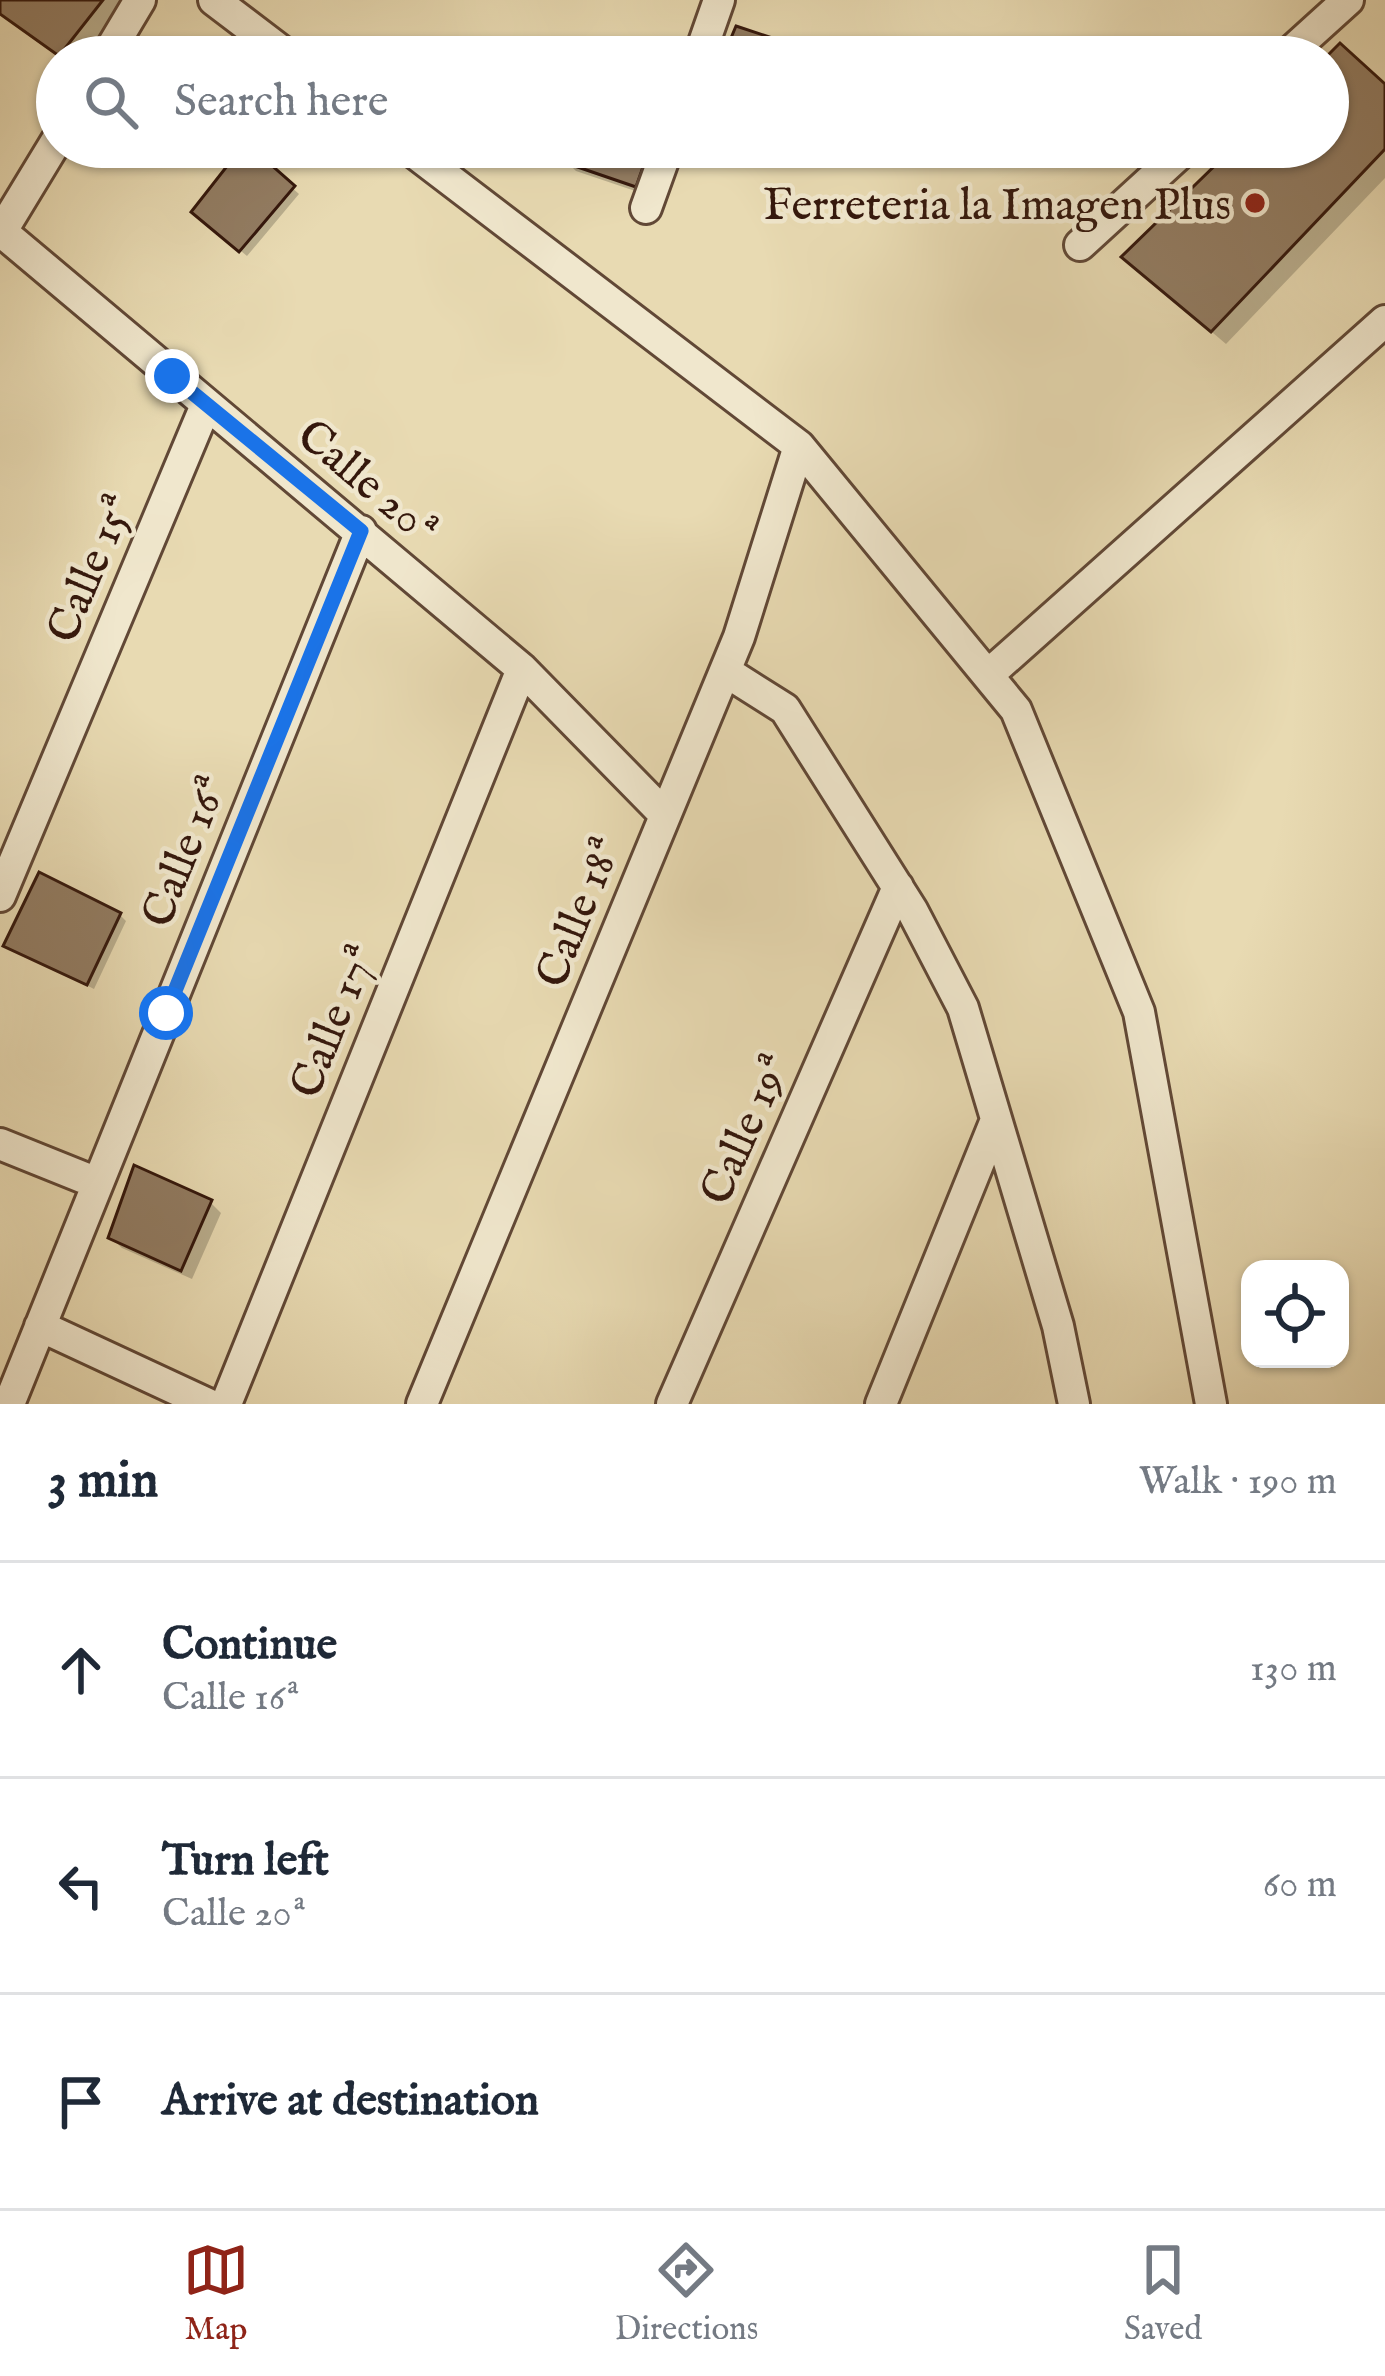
<!DOCTYPE html>
<meta charset="utf-8">
<style>
body{margin:0;font-family:"IM FELL English",serif;background:#f6f6f7;color:#1f2937}
.controls{position:absolute;right:36px;bottom:36px;display:grid;overflow:hidden;border-radius:24px;box-shadow:0 3px 9px #0004}
.controls button{width:108px;height:108px;display:grid;place-items:center;padding:0;border:0;border-bottom:3px solid #e0e1e3;background:#fff;color:#1f2937;font:60px sans-serif}
.stop{position:absolute;width:36px;height:36px;margin:-27px;border:9px solid #1a73e8;border-radius:50%;background:#fff}
.stop.end{background:#1a73e8;border-color:#fff;box-shadow:0 3px 12px #0008}
.list{margin:0;padding:0;list-style:none}
h2{display:flex;justify-content:space-between;align-items:center;height:156px;margin:0;padding:0 48px;font-size:51px}
h2 small{font-size:39px;font-weight:400;color:#747a83}
.list li{display:grid;grid-template-columns:78px 1fr auto;gap:36px;align-items:center;box-sizing:border-box;height:216px;padding:0 48px;border-top:3px solid #e0e1e3}
.list b{display:block;font-size:45px;white-space:nowrap}
.list p{margin:0;font-size:39px;white-space:nowrap;color:#747a83}
.list em{font-size:39px;font-style:normal;color:#747a83}
.icon{flex:none;width:66px;height:66px;fill:none;stroke:currentColor;stroke-width:2;stroke-linecap:round;stroke-linejoin:round}
.map{position:relative;flex:none;width:1385px;height:1404px;overflow:hidden}
.search{position:absolute;background:#fff;box-shadow:0 3px 9px #0004;left:36px;right:36px;top:36px;height:132px;display:flex;align-items:center;gap:30px;box-sizing:border-box;padding:0 42px;border-radius:66px;color:#747a83;font-size:45px}
.sheet{height:804px;background:#fff}
nav{display:flex;justify-content:space-around;align-items:center;box-sizing:border-box;height:168px;border-top:3px solid #e0e1e3;background:#fff;font-size:33px;color:#747a83}
nav a{display:grid;justify-items:center;gap:6px}
nav .on{color:#8f2418}
.map>svg:first-child{display:block}
.shadow{fill:#0003}
.building{fill:#927c62;stroke:#34170c;stroke-width:3}
.lines{fill:none;stroke-linecap:round;stroke-linejoin:round}
.minor-casing{stroke:#614836;stroke-width:36}
.minor{stroke:#f0e7cd;stroke-width:30}
.route{stroke:#1a73e8;stroke-width:15}
.poi-dot{fill:#8f2418;stroke:#f0e7cd;stroke-width:4.5}
.labels{text-anchor:middle;stroke-width:9;stroke-linejoin:round;paint-order:stroke}
.poi-label{font-size:45px;fill:#34170c;stroke:#f0e7cd;text-anchor:end}
.street-label{font-size:45px;fill:#34170c;stroke:#f0e7cd}
</style>
<div class="map">
<svg width="1385" height="1404" viewBox="0 0 1385 1404">
<rect width="100%" height="100%" fill="#e8dab2"/>
<filter id="stains"><feTurbulence type="fractalNoise" baseFrequency=".00167" numOctaves="4"/><feColorMatrix values="0 0 0 0 .2 0 0 0 0 .09 0 0 0 0 .02 0 0 0 .5 -.17"/></filter>
<radialGradient id="worn" r=".72"><stop offset=".6" stop-color="#630" stop-opacity="0"/><stop offset="1" stop-color="#630" stop-opacity=".3"/></radialGradient>
<path class="shadow" d="M0 0H119L124 5 83 57H58L0 15Z
M1385 88V178L1226 344 1139 270 1238 147H1328Z
M246 147 299 194 247 256 201 218Z
M571 147H654L647 195 576 171 566 161Z
M120 915 126 921 94 989 7 945Z
M211 1203 221 1213 192 1279 122 1248 111 1238Z"/>
<path class="building" d="M0 0H103L59 56 0 14Z
M736 26 809 50 806 57H723Z
M1340 43 1385 84V149L1211 332 1121 257 1234 147H1328L1326 57Z
M242 147H251L295 186 239 252 191 212Z
M568 147H650L636 187 563 162Z
M39 872 121 913 87 985 3 946Z
M134 1165 212 1200 181 1271 108 1238Z"/>
<g class="lines">
<defs>
<path id="minor" d="M214 0 289 57
M106 57 140 0
M699 57 719 0
M1285 57 1348 0
M407 147 799 446 1016 710 1139 1012 1211 1404
M646 208 668 147
M2 232 522 669 665 815
M0 234 57 140
M1080 245 1187 147
M725 671 785 709 912 910 963 1008 1058 1326 1074 1404
M988 675 1385 321
M0 896 206 405
M0 1144 97 1183
M40 1326 208 1404
M9 1404 361 531
M226 1404 522 669
M422 1404 739 637 799 446
M672 1404 898 887
M881 1404 996 1120"/>
</defs>
<use href="#minor" class="minor-casing"/>
<use href="#minor" class="minor"/>
</g>
<g class="lines">
<path class="route" d="M166 1013 361 531 172 376"/>
</g>
<circle class="poi-dot" cx="1255" cy="203" r="12"/>
<g class="labels">
<g class="poi-label">
<text x="1231" y="219">Ferreteria la Imagen Plus</text>
</g>
<g class="street-label">
<text transform="translate(369 481) rotate(40)" y="16">Calle 20ª</text>
<text transform="translate(89 567) rotate(-67)" y="16">Calle 15ª</text>
<text transform="translate(183 850) rotate(-68)" y="16">Calle 16ª</text>
<text transform="translate(577 911) rotate(-68)" y="16">Calle 18ª</text>
<text transform="translate(332 1020) rotate(-68)" y="16">Calle 17ª</text>
<text transform="translate(744 1128) rotate(-66)" y="16">Calle 19ª</text>
</g>
</g>
<rect width="100%" height="100%" filter="url(#stains)"/>
<rect width="100%" height="100%" fill="url(#worn)"/>
</svg>
<div class="controls">
<button><svg class="icon" aria-label="locate" viewBox="0 0 24 24"><circle cx="12" cy="12" r="6"/><path d="M12 2v4M12 18v4M2 12h4M18 12h4"/></svg></button>
</div>
<div class="stop" style="left:166px;top:1013px"></div>
<div class="stop end" style="left:172px;top:376px"></div>
<div class="search"><svg class="icon" aria-label="search" viewBox="0 0 24 24"><circle cx="10" cy="10" r="6"/><path d="M15 15l6 6"/></svg>Search here</div>
</div>
<section class="sheet">
<h2>3 min<small>Walk · 190 m</small></h2>
<ul class="list">
<li><svg class="icon" aria-label="ahead" viewBox="0 0 24 24"><path d="M12 20V5M6 11l6-6 6 6"/></svg><div><b>Continue</b><p>Calle 16ª</p></div><em>130 m</em></li>
<li><svg class="icon" aria-label="left" viewBox="0 0 24 24"><path d="M17 20v-9H6M10 6l-5 5 5 5"/></svg><div><b>Turn left</b><p>Calle 20ª</p></div><em>60 m</em></li>
<li><svg class="icon" aria-label="arrive" viewBox="0 0 24 24"><path d="M6 21V4h12l-3 4 3 4H6"/></svg><div><b>Arrive at destination</b></div></li>
</ul>
</section>
<nav>
<a class="on"><svg class="icon" aria-label="map" viewBox="0 0 24 24"><path d="M3 6l6-2 6 2 6-2v14l-6 2-6-2-6 2zM9 4v14M15 6v14"/></svg>Map</a>
<a><svg class="icon" aria-label="directions" viewBox="0 0 24 24"><path d="M12 3l9 9-9 9-9-9zM9 14v-3h6M13 9l2 2-2 2"/></svg>Directions</a>
<a><svg class="icon" aria-label="saved" viewBox="0 0 24 24"><path d="M7 4h10v16l-5-4-5 4z"/></svg>Saved</a>
</nav>
